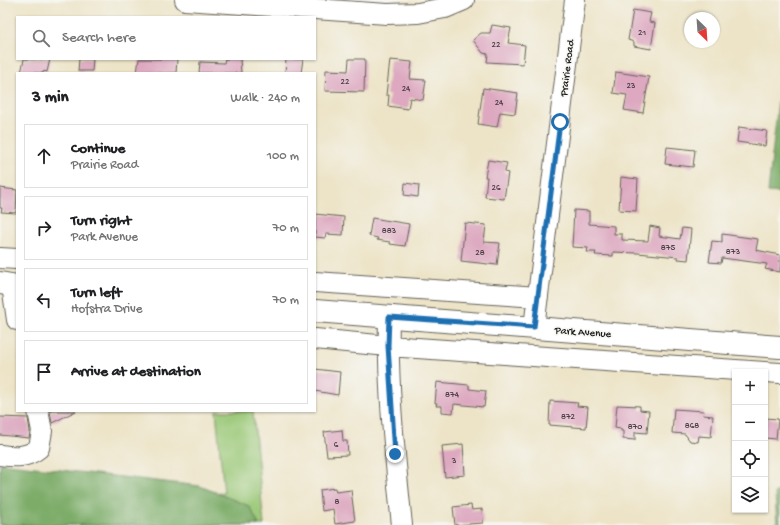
<!DOCTYPE html>
<meta charset="utf-8">
<style>
body{margin:0;font-family:"Gochi Hand",sans-serif;background:#f6f6f6;color:#202124}
.controls{position:absolute;right:12px;bottom:12px;display:grid;overflow:hidden;border-radius:0px;box-shadow:0 1px 3px #0004}
.controls button{width:36px;height:36px;display:grid;place-items:center;padding:0;border:0;border-bottom:1px solid #e0e0e0;background:#fff;color:#202124;font:20px sans-serif}
.compass{position:absolute;left:684px;top:12px;width:36px;height:36px;border-radius:50%;background:#fff;box-shadow:0 1px 3px #0004;rotate:155deg}
.stop{position:absolute;width:12px;height:12px;margin:-9px;border:3px solid #1f6fb2;border-radius:50%;background:#fff}
.stop.end{background:#1f6fb2;border-color:#fff;box-shadow:0 1px 4px #0008}
.list{margin:0;padding:0;list-style:none}
h2{display:flex;justify-content:space-between;align-items:center;height:52px;margin:0;padding:0 16px;font-size:17px}
h2 small{font-size:13px;font-weight:400;color:#757577}
.list li{display:grid;grid-template-columns:26px 1fr auto;gap:12px;align-items:center;box-sizing:border-box;height:64px;margin:0 8px 8px;padding:0 8px;border:1px solid #e0e0e0;border-radius:0px}
.list b{display:block;font-size:15px;white-space:nowrap}
.list p{margin:0;font-size:13px;white-space:nowrap;color:#757577}
.list em{font-size:13px;font-style:normal;color:#757577}
.icon{flex:none;width:22px;height:22px;fill:none;stroke:currentColor;stroke-width:2;stroke-linecap:round;stroke-linejoin:round}
.map{position:relative;flex:none;width:780px;height:525px;overflow:hidden}
.search{position:absolute;background:#fff;box-shadow:0 1px 3px #0004;left:16px;top:16px;width:300px;height:44px;display:flex;align-items:center;gap:10px;box-sizing:border-box;padding:0 14px;border-radius:0px;color:#757577;font-size:15px}
.panel{position:absolute;background:#fff;box-shadow:0 1px 3px #0004;left:16px;top:72px;width:300px;height:340px;border-radius:0px}
.map>svg:first-child{display:block}
.green{fill:#9ac776;stroke:#5b7249}
.forest{fill:#7bac67;stroke:#4c6442}
.building{fill:#dda8c0}
.lines{fill:none;stroke-linecap:round;stroke-linejoin:round}
.minor-casing{stroke:#656258;stroke-width:22}
.major-casing{stroke:#656258;stroke-width:24}
.minor{stroke:#fff;stroke-width:20}
.major{stroke:#fff;stroke-width:22}
.route{stroke:#1f6fb2;stroke-width:5}
.labels{text-anchor:middle;stroke-width:3;stroke-linejoin:round;paint-order:stroke}
.number-label{font-size:9px;fill:#4c3f45}
.street-label{font-size:11px;fill:#1c1c1c;stroke:#f6f6f2}
</style>
<div class="map">
<svg width="780" height="525" viewBox="0 0 780 525">
<rect width="100%" height="100%" fill="#f6f6f2"/>
<filter id="ink" filterUnits="userSpaceOnUse"><feTurbulence type="fractalNoise" baseFrequency=".025" numOctaves="2"/><feDisplacementMap in="SourceGraphic" scale="8" xChannelSelector="R" yChannelSelector="G"/><feConvolveMatrix kernelMatrix="1 2 1 2 8 2 1 2 1" color-interpolation-filters="sRGB"/></filter>
<filter id="wash" filterUnits="userSpaceOnUse"><feTurbulence type="fractalNoise" baseFrequency=".012" numOctaves="4" result="noise"/><feDisplacementMap in="SourceGraphic" scale="16" xChannelSelector="R" yChannelSelector="G"/><feGaussianBlur stdDeviation="0.9" result="paint"/><feColorMatrix in="noise" values="0 0 0 0 0 0 0 0 0 0 0 0 0 0 0 0 0 1.4 0 .05"/><feComposite in="paint" operator="in"/></filter>
<g filter="url(#wash)">
<rect width="100%" height="100%" fill="#ede4c8"/>
<path class="green" d="M216 411H253L264 525H0V469L224 493Z"/>
<path class="forest" d="M780 83V193L768 192Z
M0 463 200 486 249 506 258 522V525H0Z
M775 492H780V525H777Z"/>
<g id="blocks">
<path class="building" d="M633 10 651 13 649 22 655 23 651 49 634 46V42L628 40Z
M492 25 511 28 508 43 525 45 523 64 487 62 488 54 483 53 473 40 481 33H490Z
M24 59H50L47 72 44 71 43 73H21Z
M79 59H93L92 71H78Z
M139 59H177L176 73H137Z
M225 59H240L241 73H199L200 62 224 63Z
M286 59H303L301 73H285Z
M349 59H365L364 92 325 91 326 70 348 71Z
M390 60 412 62 410 79 426 80 423 100 410 98 408 109 388 106 389 95H386Z
M616 72 649 77 643 113 624 110 627 95 613 93Z
M483 88 518 93 515 114 500 112 497 127 478 124Z
M739 127 767 131 765 146 737 142Z
M667 147 695 150 693 167 665 164Z
M488 160 507 163 505 172 508 173 504 199 485 197 487 177H485Z
M621 177 638 179 636 211 619 210Z
M405 183 419 185 418 197 404 195Z
M0 188 17 190 16 213 1 212 2 208H0Z
M574 210 589 211V224L614 226V234H622V240L648 241 650 226 660 228 659 236 680 239 682 228 691 229 688 260 678 259V257L638 253 613 252V256L595 255 596 252H587L588 248 572 247Z
M315 214 344 217 343 235 326 234 325 238 315 237Z
M372 218 409 224 405 246 390 244V242L377 240 378 238 369 236Z
M465 223 486 225 484 242 500 243 497 265 461 261Z
M722 234 758 239 756 250 780 255V272L765 269 767 264 722 258 721 263 709 262 712 241 722 242Z
M315 369 340 372 338 395 315 391Z
M437 382 469 385V389L486 391 484 407 454 404 453 413 442 412V406H436L437 403H435Z
M550 401 578 403 577 406 588 407 586 428 549 425Z
M617 405 640 406V410L649 411 647 433 635 432V440L623 439V431H621V429L615 428Z
M674 409 704 411 703 415 713 416 711 437 699 436 698 442 690 441 685 434 672 433Z
M50 411H76L52 423Z
M0 417 28 418 30 431 29 438 0 435Z
M765 418 778 419 776 439 765 438Z
M342 430 343 441H347L348 455 327 456 324 432Z
M463 444 465 475 445 477 442 446Z
M335 488 336 492 351 490 355 521 335 524 333 509 322 511 320 490Z
M471 505 472 510 482 509 483 523 455 525 453 507Z"/>
</g>
</g>
<g filter="url(#ink)">
<use href="#blocks" fill-opacity="0" stroke="#656258" stroke-width="1"/>
<g class="lines">
<defs>
<path id="minor" d="M185 0 387 14 418 13 445 8 464 0
M0 258 17 259
M315 282 538 297
M12 285 17 320
M389 317C387 386 395 456 402 525
M534 327 575 0
M315 339 388 346 780 373
M0 455C15 457 27 458 39 448L42 431 38 411"/>
<path id="major" d="M0 283 17 286
M315 311 780 347"/>
</defs>
<use href="#minor" class="minor-casing"/>
<use href="#major" class="major-casing"/>
<use href="#minor" class="minor"/>
<use href="#major" class="major"/>
</g>
</g>
<g class="lines" filter="url(#ink)">
<path class="route" d="M395 454 388 346 389 317 534 327 560 122"/>
</g>
<g class="labels">
<g class="number-label">
<text x="642" y="35">21</text>
<text x="496" y="47">22</text>
<text x="345" y="84">22</text>
<text x="631" y="88">23</text>
<text x="406" y="91">24</text>
<text x="499" y="105">24</text>
<text x="496" y="190">26</text>
<text x="389" y="233">883</text>
<text x="668" y="250">875</text>
<text x="733" y="254">873</text>
<text x="480" y="255">28</text>
<text x="452" y="397">874</text>
<text x="568" y="419">872</text>
<text x="692" y="428">868</text>
<text x="635" y="429">870</text>
<text x="336" y="447">6</text>
<text x="454" y="463">3</text>
<text x="337" y="504">8</text>
</g>
<g class="street-label">
<text transform="translate(566 68) rotate(-83)" y="4">Prairie Road</text>
<text transform="translate(583 331) rotate(4)" y="4">Park Avenue</text>
</g>
</g>
</svg>
<div class="controls">
<button>+</button>
<button>−</button>
<button><svg class="icon" aria-label="locate" viewBox="0 0 24 24"><circle cx="12" cy="12" r="6"/><path d="M12 2v4M12 18v4M2 12h4M18 12h4"/></svg></button>
<button><svg class="icon" aria-label="layers" viewBox="0 0 24 24"><path d="M12 4l9 5-9 5-9-5zM3 14l9 5 9-5"/></svg></button>
</div>
<svg class="compass" viewBox="-18 -18 36 36"><path d="M0-13l5 13h-10z" fill="#e53935"/><path d="M0 13l5-13h-10z" fill="#757577"/></svg>
<div class="stop" style="left:560px;top:122px"></div>
<div class="stop end" style="left:395px;top:454px"></div>
<div class="search"><svg class="icon" aria-label="search" viewBox="0 0 24 24"><circle cx="10" cy="10" r="6"/><path d="M15 15l6 6"/></svg>Search here</div>
<section class="panel">
<h2>3 min<small>Walk · 240 m</small></h2>
<ul class="list">
<li><svg class="icon" aria-label="ahead" viewBox="0 0 24 24"><path d="M12 20V5M6 11l6-6 6 6"/></svg><div><b>Continue</b><p>Prairie Road</p></div><em>100 m</em></li>
<li><svg class="icon" aria-label="right" viewBox="0 0 24 24"><path d="M7 20v-9h11M14 6l5 5-5 5"/></svg><div><b>Turn right</b><p>Park Avenue</p></div><em>70 m</em></li>
<li><svg class="icon" aria-label="left" viewBox="0 0 24 24"><path d="M17 20v-9H6M10 6l-5 5 5 5"/></svg><div><b>Turn left</b><p>Hofstra Drive</p></div><em>70 m</em></li>
<li><svg class="icon" aria-label="arrive" viewBox="0 0 24 24"><path d="M6 21V4h12l-3 4 3 4H6"/></svg><div><b>Arrive at destination</b></div></li>
</ul>
</section>
</div>
